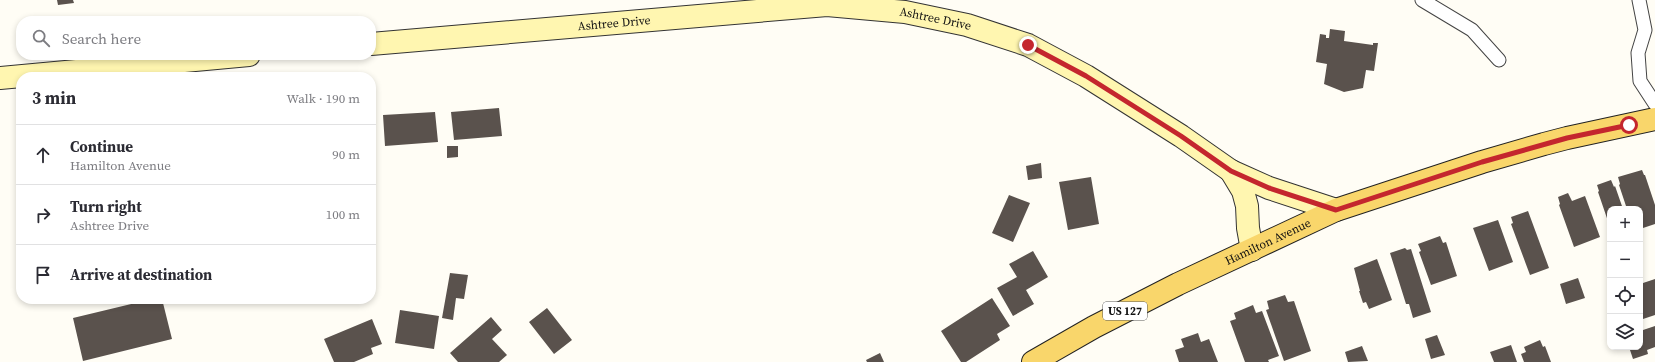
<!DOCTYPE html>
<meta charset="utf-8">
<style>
body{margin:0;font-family:"Source Serif 4",serif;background:#f7f7f7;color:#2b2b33}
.controls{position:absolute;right:12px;bottom:12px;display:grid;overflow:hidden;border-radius:8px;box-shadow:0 2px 6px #0003}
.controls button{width:36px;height:36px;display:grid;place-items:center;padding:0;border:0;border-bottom:1px solid #e1e1e2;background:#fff;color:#2b2b33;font:20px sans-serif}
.stop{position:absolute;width:12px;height:12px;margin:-9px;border:3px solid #c4262e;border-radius:50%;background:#fff}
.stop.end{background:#c4262e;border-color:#fff;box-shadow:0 1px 4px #0008}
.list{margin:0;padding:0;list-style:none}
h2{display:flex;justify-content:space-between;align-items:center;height:52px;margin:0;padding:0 16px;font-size:17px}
h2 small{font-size:13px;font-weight:400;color:#7c7c81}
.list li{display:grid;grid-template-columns:26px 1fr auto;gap:12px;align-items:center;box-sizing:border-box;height:60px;padding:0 16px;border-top:1px solid #e1e1e2}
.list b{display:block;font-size:15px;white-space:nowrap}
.list p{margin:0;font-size:13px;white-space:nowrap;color:#7c7c81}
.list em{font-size:13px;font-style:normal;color:#7c7c81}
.icon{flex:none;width:22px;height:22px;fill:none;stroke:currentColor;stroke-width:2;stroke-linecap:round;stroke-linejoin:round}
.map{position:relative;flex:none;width:1655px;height:362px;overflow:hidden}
.search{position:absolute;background:#fff;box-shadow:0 2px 6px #0003;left:16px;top:16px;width:360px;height:44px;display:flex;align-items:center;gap:10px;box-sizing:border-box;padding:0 14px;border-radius:16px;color:#7c7c81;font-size:15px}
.panel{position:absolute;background:#fff;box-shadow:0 2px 6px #0003;left:16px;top:72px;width:360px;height:232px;border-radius:16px}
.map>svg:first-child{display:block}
.building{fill:#5a524d}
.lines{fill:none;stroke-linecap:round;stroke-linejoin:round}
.lane-casing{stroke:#444;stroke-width:15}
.secondary-casing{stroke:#333;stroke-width:24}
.primary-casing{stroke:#222;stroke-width:24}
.lane{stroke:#fff;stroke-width:13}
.secondary{stroke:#fff6b0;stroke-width:22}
.primary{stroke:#f9d66b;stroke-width:22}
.route{stroke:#c4262e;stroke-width:5}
.labels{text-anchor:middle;stroke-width:4;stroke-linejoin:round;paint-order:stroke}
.shield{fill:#fff;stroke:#585858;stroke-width:1}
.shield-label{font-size:11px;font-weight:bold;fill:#111}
.street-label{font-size:12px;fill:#111;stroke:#fff}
</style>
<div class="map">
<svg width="1655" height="362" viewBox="0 0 1655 362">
<rect width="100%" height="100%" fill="#fffdf5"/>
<path class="building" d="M57 0H73L74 3 58 5Z
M1330 29 1345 31 1344 41 1373 45V43H1378L1374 71 1366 70 1363 88 1344 92 1324 84 1327 64 1316 62 1320 34 1326 35V38H1329Z
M499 108 502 136 454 140 451 112Z
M435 112 438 142 385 146 383 115Z
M447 146H458V157L447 158Z
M1041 163 1042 178 1028 180 1026 166Z
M1642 170 1644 175H1645L1655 205V224L1640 229V209H1627L1619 185 1620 184 1618 177Z
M1091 177 1099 224 1068 230 1059 182Z
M1611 180 1614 187 1615 186 1623 209H1610V227L1598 192 1599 191 1597 185Z
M1568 193 1572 201 1585 196 1600 237 1574 247 1559 205 1560 204 1558 197Z
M1009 195 1030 203 1013 242 992 233Z
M1528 211 1549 268 1530 275 1511 224 1513 223 1511 217Z
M1498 220 1513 262 1489 271 1473 228Z
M1440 236 1443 243 1446 242 1457 276 1431 285 1419 252 1421 251 1418 244Z
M1405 248 1407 250 1411 249 1431 312 1413 318 1409 304H1406L1390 253Z
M1033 251 1048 277 1026 290 1034 304 1013 316 997 288 1017 277 1009 264Z
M1377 259 1392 300 1369 309 1366 302 1363 303 1359 291H1360L1354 268Z
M450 273 468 275 464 299 456 298 453 320 442 318Z
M1578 278 1585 298 1566 304 1560 284Z
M1655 279V315L1640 320V284Z
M1285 295 1288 302 1294 301 1311 351 1284 361 1266 310 1269 309 1267 301Z
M992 298 1010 326 997 334 1000 340 966 362H961L941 331Z
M152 299H162L172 339 83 361 73 318Z
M1253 305 1256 313 1262 311 1279 356 1268 360 1269 362H1245L1230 321 1236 319 1234 313Z
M547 308 572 340 554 354 529 322Z
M400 310 439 316 434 349 395 343Z
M491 317 502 330 492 339 507 355 499 362H458L450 353Z
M372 319 382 344 371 348 373 354 354 362H334L324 339Z
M1655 326V347L1647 350 1648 354 1633 359 1629 347H1640V331Z
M1198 333 1201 342 1209 339 1218 362H1179L1175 350 1184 347 1181 339Z
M1437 335 1445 355 1431 359 1425 339Z
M1540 340 1543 347 1545 346 1551 362H1524L1521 354 1526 352 1524 347Z
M1511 345 1517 362H1494L1490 352Z
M1362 346 1368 361 1348 362 1345 352Z
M880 353 884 362H867L866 360Z"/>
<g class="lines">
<defs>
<path id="lane" d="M1422 0 1472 30 1499 60
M1639 0 1645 30 1638 53 1640 81 1655 104"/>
<g id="secondary">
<path id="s1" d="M371 44 827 5 905 12 967 25 1028 45 1086 76 1181 136 1231 171 1269 188 1336 210"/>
<path d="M0 78 249 55"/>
<path d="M1231 171 1243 191 1247 206 1248 228 1252 250"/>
</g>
<g id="primary">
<path id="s2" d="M1033 362 1094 327 1178 284 1336 210 1482 162 1544 144 1567 138 1655 119"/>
</g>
</defs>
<use href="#lane" class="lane-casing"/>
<use href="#secondary" class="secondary-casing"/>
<use href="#primary" class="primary-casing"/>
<use href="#lane" class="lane"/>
<use href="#secondary" class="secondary"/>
<use href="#primary" class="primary"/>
</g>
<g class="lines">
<path class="route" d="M1028 45 1086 76 1181 136 1231 171 1269 188 1336 210 1482 162 1567 138 1629 125"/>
</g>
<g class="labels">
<rect class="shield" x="1103" y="302" width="44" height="18" rx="3"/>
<g class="shield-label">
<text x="1125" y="315">US 127</text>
</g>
<g class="street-label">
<text dy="4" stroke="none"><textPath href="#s1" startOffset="567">Ashtree Drive</textPath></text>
<text dy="4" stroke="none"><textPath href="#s1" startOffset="244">Ashtree Drive</textPath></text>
<text dy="4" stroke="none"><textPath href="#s2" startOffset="264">Hamilton Avenue</textPath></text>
</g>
</g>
</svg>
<div class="controls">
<button>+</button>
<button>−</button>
<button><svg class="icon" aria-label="locate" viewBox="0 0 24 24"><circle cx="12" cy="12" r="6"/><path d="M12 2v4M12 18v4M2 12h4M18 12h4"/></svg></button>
<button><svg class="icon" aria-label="layers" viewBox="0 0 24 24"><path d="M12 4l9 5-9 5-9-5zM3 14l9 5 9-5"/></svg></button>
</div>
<div class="stop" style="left:1629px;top:125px"></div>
<div class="stop end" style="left:1028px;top:45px"></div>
<div class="search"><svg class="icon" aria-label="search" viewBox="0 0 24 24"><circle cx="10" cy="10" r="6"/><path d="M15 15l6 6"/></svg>Search here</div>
<section class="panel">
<h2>3 min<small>Walk · 190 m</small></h2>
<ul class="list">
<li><svg class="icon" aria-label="ahead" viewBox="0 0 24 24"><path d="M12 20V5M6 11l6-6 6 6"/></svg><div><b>Continue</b><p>Hamilton Avenue</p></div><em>90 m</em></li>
<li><svg class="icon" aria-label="right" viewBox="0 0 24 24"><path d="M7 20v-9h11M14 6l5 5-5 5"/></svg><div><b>Turn right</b><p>Ashtree Drive</p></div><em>100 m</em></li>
<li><svg class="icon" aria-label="arrive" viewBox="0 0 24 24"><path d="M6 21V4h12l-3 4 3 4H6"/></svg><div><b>Arrive at destination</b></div></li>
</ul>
</section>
</div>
